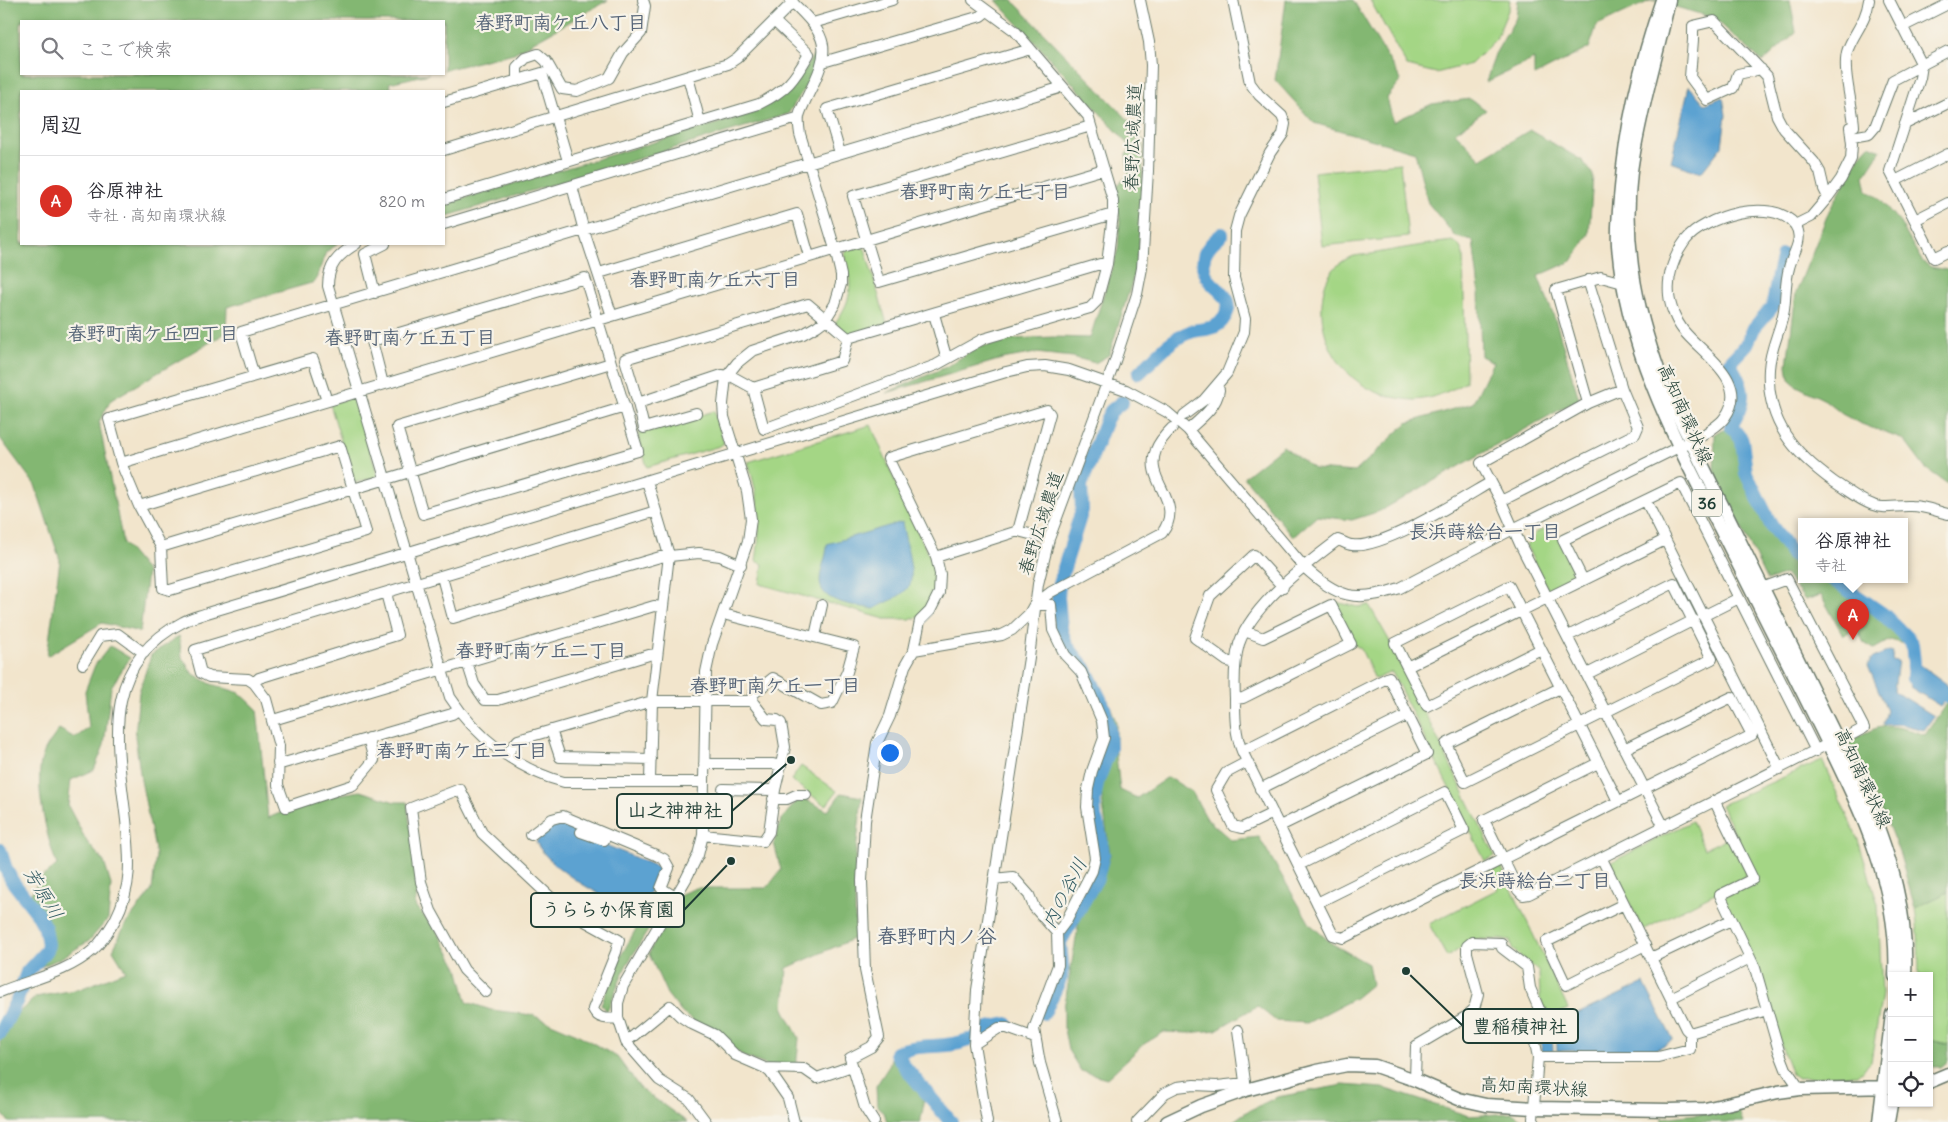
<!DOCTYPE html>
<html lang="ja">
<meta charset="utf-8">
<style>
body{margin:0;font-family:Delius,"Klee One",sans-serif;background:#f7f7f7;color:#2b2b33}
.controls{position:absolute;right:15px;bottom:15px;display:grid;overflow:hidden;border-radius:0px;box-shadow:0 1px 4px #0004}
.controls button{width:45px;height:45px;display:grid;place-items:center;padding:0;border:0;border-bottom:1px solid #e1e1e2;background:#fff;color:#2b2b33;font:25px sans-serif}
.you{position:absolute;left:889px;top:752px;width:18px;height:18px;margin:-12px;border:4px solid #fff;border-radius:50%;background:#1a73e8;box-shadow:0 0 0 8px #1a73e833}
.badge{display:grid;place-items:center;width:32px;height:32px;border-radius:50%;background:#d93025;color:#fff;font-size:16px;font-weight:700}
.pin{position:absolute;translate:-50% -41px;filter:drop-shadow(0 1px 2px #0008)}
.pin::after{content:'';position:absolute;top:26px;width:18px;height:15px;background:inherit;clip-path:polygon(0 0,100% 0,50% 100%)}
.popup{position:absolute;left:1798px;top:518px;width:110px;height:65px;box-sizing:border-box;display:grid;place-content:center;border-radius:0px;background:#fff;filter:drop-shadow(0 1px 4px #0005);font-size:16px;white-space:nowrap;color:#7c7c81}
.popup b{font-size:19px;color:#2b2b33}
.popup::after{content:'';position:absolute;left:50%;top:100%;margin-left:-10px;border:10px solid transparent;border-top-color:#fff}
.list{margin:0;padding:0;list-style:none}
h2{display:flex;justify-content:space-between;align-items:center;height:65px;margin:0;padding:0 20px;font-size:21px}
h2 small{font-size:16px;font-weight:400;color:#7c7c81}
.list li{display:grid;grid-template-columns:32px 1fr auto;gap:15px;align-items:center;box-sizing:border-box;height:90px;padding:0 20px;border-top:1px solid #e1e1e2}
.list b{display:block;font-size:19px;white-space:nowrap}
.list p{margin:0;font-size:16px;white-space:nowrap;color:#7c7c81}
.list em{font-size:16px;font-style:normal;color:#7c7c81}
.icon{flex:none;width:28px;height:28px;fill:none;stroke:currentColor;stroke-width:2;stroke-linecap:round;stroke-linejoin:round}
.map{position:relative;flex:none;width:1948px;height:1122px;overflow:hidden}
.search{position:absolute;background:#fff;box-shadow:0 1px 4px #0004;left:20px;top:20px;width:425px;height:55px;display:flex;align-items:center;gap:12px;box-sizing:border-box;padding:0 18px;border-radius:0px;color:#7c7c81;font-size:19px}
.panel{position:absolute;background:#fff;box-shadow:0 1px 4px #0004;left:20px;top:90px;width:425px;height:155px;border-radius:0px}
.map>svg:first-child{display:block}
.green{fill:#a4d685;stroke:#628a5c}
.forest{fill:#83b772;stroke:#517a53}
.water{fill:#5ca2d1;stroke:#3e7082}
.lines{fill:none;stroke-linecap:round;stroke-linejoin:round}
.river{stroke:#5ca2d1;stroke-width:14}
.minor-casing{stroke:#697869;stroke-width:12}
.major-casing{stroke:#697869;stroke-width:15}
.minor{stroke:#fff;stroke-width:10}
.major{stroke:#fff;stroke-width:12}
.labels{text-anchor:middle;stroke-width:4.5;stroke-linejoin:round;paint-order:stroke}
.shield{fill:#f7f3e8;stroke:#60746a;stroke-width:1}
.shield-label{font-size:16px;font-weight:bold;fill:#1f3d34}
.street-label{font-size:18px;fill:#1f3d34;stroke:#f7f3e8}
.neighbourhood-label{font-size:19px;font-weight:bold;fill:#556477;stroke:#f7f3e8}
.water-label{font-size:19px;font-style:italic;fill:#315b63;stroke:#f7f3e8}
.quarter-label{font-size:20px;font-weight:bold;fill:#556477;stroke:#f7f3e8}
.leader{fill:none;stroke:#1f3d34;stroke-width:2}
.callout-dot{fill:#1f3d34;stroke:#f7f3e8;stroke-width:2}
.callout{fill:#f7f3e8;stroke:#1f3d34;stroke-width:2}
.callout-label{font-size:19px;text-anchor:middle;font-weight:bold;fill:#1f3d34}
</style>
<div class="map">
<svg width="1948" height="1122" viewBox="0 0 1948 1122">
<rect width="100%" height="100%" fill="#f7f3e8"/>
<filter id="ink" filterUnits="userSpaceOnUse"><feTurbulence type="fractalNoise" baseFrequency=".02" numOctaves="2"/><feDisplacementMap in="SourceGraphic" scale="10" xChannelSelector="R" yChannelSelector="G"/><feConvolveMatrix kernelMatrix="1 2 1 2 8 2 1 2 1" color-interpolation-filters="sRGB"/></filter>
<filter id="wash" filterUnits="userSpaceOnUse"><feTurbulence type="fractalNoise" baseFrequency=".0096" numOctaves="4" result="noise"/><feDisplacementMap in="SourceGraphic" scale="20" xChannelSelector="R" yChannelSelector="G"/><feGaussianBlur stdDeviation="1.12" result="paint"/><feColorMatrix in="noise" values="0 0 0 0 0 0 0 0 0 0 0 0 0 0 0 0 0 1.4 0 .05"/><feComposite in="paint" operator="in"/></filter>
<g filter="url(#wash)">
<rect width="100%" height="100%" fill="#f2e5cc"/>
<path class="green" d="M1370 0H1510L1509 8 1496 39 1471 64 1436 73 1407 66Z
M1400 163 1408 237 1322 246 1314 172Z
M1453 241 1459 245 1463 254 1466 382C1450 391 1435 398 1416 400 1410 400 1404 399 1398 398 1352 392 1319 349 1322 304 1323 286 1328 270 1345 260 1351 255 1363 255 1371 254 1398 249 1426 244 1453 241Z
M860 246 865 249 887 324 849 335 835 323C855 296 851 284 845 253L849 249Z
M353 397 378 476 354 483 330 404Z
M714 411 724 443 720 446 647 467 638 434Z
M871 425 909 514 937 571 934 597 922 616 912 619H885L760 584 763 564 756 561C762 523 759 498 748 462Z
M1552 526 1579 578 1549 593 1526 545 1533 541 1535 533Z
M1335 602 1358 607 1369 605 1389 640 1495 856 1485 861 1392 672 1375 679 1361 649 1355 645 1332 604Z
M1822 760 1858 840 1878 904 1882 994 1871 1062 1857 1075 1798 1078 1792 1074 1724 897 1757 879 1721 805Z
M801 766 837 791 826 806 791 780Z
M1692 821 1704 849 1728 838 1746 871 1744 878 1643 930 1610 863Z
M1501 866 1568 1009 1550 1017 1540 999 1539 972 1512 949 1510 940 1475 939 1447 957 1429 924 1498 889 1491 871Z
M1948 892V1044L1929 1040V976H1919L1918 933 1915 908Z"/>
<path class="forest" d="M0 0H608L514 53 444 70V21H21V74H429L389 83 392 91H21V244H338L326 252 315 282 227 307 226 333 111 400 99 422 123 543 147 572 140 632 102 623 47 656 60 560 35 485 0 438Z
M996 0H1012L1141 133 1133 147 1143 139 1142 221 1135 272 1109 355 1095 363 1073 357 1036 353 1002 359 886 393 946 367 976 348 1013 339 1053 337 1090 338 1118 249 1120 221 1115 187 1129 175 1126 154 1132 148Z
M1286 0H1353L1401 80 1387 98 1393 122 1432 104 1470 99 1486 110 1455 132 1481 159 1530 130 1583 161 1593 175 1589 234 1572 261 1538 276 1556 322 1579 399 1380 511 1352 520 1317 516 1293 537 1244 477 1283 446 1314 469 1355 472 1407 423 1473 403 1493 362 1481 356 1479 290 1473 241 1456 237 1428 203 1415 152 1314 123 1275 80Z
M1518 0H1790L1796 32 1763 62 1714 18 1652 0 1597 25 1589 48 1534 76V59L1486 82 1495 54 1516 18Z
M813 56 818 57 815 72 788 114 444 217V204L750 114 791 91Z
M1869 145 1881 150 1864 176 1867 191 1879 198 1900 223 1922 261 1931 267 1948 270V484L1925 468 1904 440 1859 423 1842 414 1825 400 1797 386 1789 379 1787 365 1796 293 1829 211 1860 155Z
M1729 426 1739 442 1740 467 1770 530 1789 556 1802 564V579H1827L1831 581 1877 614 1904 639 1905 644 1890 640 1874 649 1864 643 1857 629 1843 635 1821 595 1805 600 1785 574 1767 581 1714 470 1715 434Z
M179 636 182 657 192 673 211 684 240 693 257 709 268 818 316 798 360 791 395 802H407L418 885 415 906 438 932 458 968 467 1002 491 1010 532 1015 577 1034 617 1057 640 1088 687 1122H9L0 1111V1029L36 997 80 989 126 971 113 950 125 925 152 890 156 855 141 780 135 736 139 692 151 655Z
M110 646 130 658 111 687 104 745 94 770 71 780 68 806 87 842 104 862 111 885 108 919 89 941 59 959 38 968 53 948C50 923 46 915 30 895L41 878 57 865C47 839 33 781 43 755 46 746 54 737 59 729L75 738 89 728 85 691 95 665Z
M1108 700 1116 722V755L1120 790 1137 798 1168 777 1192 792 1207 819 1231 840 1259 837 1310 924 1331 943 1368 964 1372 984 1355 998 1307 1023 1276 1021 1257 1006 1216 1030 1188 1033 1164 1032 1144 1044 1107 1078 1081 1071 1068 1050 1064 1029V1008L1082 904 1102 880 1110 855 1100 784 1102 742 1097 707Z
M1948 701V892L1915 908 1900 855 1887 822 1848 742C1883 722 1888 723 1925 735Z
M841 793 862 797 855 860V938L787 968 784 1009 799 1038 796 1069 774 1068 745 1057 682 1013 667 994 649 954 654 942 681 894 696 888H767L781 870 774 843 781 820 800 797 828 811Z
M656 893 668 898 626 966 607 1012 601 1004 622 954Z
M1929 1040 1948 1044V1061L1941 1067H1929Z
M893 1052C910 1083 932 1081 920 1122H887L885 1115 877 1106 876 1086 889 1066Z
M1343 1085 1383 1088 1469 1116 1512 1113 1526 1122H1232L1246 1112 1277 1097Z
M1738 1109 1743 1122H1662V1118Z"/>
<path class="water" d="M1689 86 1705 104 1723 97 1726 115 1722 146 1701 173 1671 162Z
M902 522C904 536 915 573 910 585 904 596 884 603 874 609 856 605 818 604 820 579 821 567 827 557 827 544Z
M1889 651 1893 652 1892 660 1898 661 1894 691 1934 716 1924 730 1900 724 1883 725 1887 710 1868 666 1871 659Z
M1918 663 1948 685V696L1940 706 1910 687Z
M562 823 578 829V833L662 869 638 914C606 897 553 874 536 842L548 826Z
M1644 983 1673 1040 1655 1050 1557 1051 1556 1024Z
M1552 1023 1553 1053 1541 1052 1542 1028Z"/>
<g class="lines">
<path class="river" d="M1783 255 1778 275 1773 306 1754 328 1747 344 1729 363C1745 388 1747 400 1731 426L1742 440 1746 473 1771 525 1791 553 1802 560
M1139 373C1155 358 1168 340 1190 332 1202 328 1217 331 1224 318 1237 298 1219 293 1209 280 1202 271 1201 256 1209 247 1212 242 1218 238 1222 234
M1832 579 1883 614 1908 639 1912 644 1914 663 1913 678 1926 686 1948 696
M0 850 6 869 12 881 37 913 45 928 48 944 47 950 27 972 17 1000 0 1033
M1044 1013 1061 977 1062 966 1060 942 1097 878 1103 854 1099 830 1095 817 1094 800 1097 783 1110 748 1109 730 1104 707 1085 668 1066 645 1061 629 1058 598 1059 584 1082 510 1081 485 1106 420 1111 411 1122 402
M977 1036 988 1028 1007 1024
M951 1122 905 1067 896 1053C919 1042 945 1050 968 1040"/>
</g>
</g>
<g filter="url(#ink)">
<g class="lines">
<defs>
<path id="minor" d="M973 0 1015 31 1088 116 1113 200V214L1107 264H1100L848 338 808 304 625 359 638 403 722 375 733 377 753 388 764 429 936 365 983 339 1090 308 1097 301 1107 264
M1889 0 1922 65 1920 78 1890 171 1934 258 1948 251
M813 23 892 0
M1902 27 1948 4
M823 62 981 16 987 11
M1761 69 1738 74 1733 88 1707 100 1690 77 1693 40V26L1714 21 1767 76 1777 116 1784 129 1814 162 1820 172 1824 189 1828 197
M688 77 700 122
M517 81V67L526 58 538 54 546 61 562 89 577 91 609 78 623 53 641 33 645 6 643 0
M444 102 542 73 568 161
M1905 124 1948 103
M1091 126 853 196 879 282 1113 214
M1852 137 1869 134 1875 127 1893 80 1948 51
M444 150 728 64 737 58 793 2
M840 153 827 109 1024 51 1029 47
M1895 181 1948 154
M572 186 584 231 612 316 1104 169
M444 199 759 104C787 90 794 80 809 54L774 21
M1915 220 1948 203
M444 224 797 118
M1795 225 1811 217 1828 197 1841 179 1851 159 1852 144 1850 127 1854 126C1853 106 1841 67 1848 49 1855 31 1866 22 1869 0
M356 244C338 255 328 265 328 286L450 697C475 736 519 771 564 782H704
M599 273 797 214 809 256
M1623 283 1601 277 1556 290 1588 403 1481 463 1501 501 1520 544 1664 827
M375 293 365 254 385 244
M934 314 945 353 949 357
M254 376 241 332 1056 89 1061 85
M383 384 372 341 585 278 638 451 423 514 397 427 611 363
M753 388 842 361 848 338
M327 401 313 359 109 419 121 463 139 506 161 547 625 407
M638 403 644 428 696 413
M1588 403 1622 389
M1184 415 1204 400 1227 373 1244 332 1245 319 1234 278 1235 231 1239 216 1270 153 1283 134 1285 124 1282 116 1259 95 1250 83 1233 0
M1188 430C1199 420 1217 407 1219 390L1217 386
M121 463 612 316
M647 481 669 555 652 701 650 781
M1491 482C1463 498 1382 550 1352 545 1348 545 1342 541 1338 540 1306 564 1252 605 1239 644 1234 662 1234 680 1235 698 1235 716 1235 734 1242 751L1333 935 1343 938 1503 859 1484 820 1598 763
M1501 501 1635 434 1638 427 1622 389 1588 280
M1646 501 1780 769
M139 506 340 446 366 532 170 590 163 588 161 547
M936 557 1018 531 1049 539
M442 577 453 618 660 557 699 553 720 556 741 565
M1583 580 1563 540 1681 483 1816 751
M1762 588 1787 579 1864 728 1838 742
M1034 605H1051L1053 630 1065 655 1081 672 1102 721 1104 738 1092 771 1088 789 1087 807 1095 858 1092 871 1066 921 1057 933 1058 965 1034 1029 1040 1063 1057 1122
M723 614 854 647 847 672 832 703 821 705 773 678 753 694 752 701
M1703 616 1739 598
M815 636 822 605
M1541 649 1427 706 1407 667 1665 540
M914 650 920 621 930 611 939 593 940 574 936 557 888 458 1047 410 1050 414 1018 531
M467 662 474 684 485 700H498L649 655 657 654
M1235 663 1227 661 1195 638 1210 596 1254 555 1283 587
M83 664 100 636 118 634 144 653
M1407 667 1395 643 1509 586 1618 801
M1587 674 1694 620
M254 683 259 678 397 635 386 593
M1560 688 1446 744 1465 782 1712 659 1674 583 1568 636
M1235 699 1243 698 1351 644 1331 605 1263 638 1245 631
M273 720 654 606 662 607
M551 730 560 757 651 759
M368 738 374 760 353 785 286 807 278 785 279 746 266 699 254 683 248 679 209 677 201 673 195 650 656 511
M1624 749 1732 697 1752 735 1503 859 1518 890 1523 895 1529 894 1828 744
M1242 751 1389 677 1427 754 1280 826
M506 755 518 740 652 701H752
M1247 762 1226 773 1216 790 1233 826 1242 828 1273 813
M278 763H284L452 714 458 710
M704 764H773L781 766
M723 789 775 790
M1260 789 1408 715
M773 799H787L796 795H806
M1715 802 1753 879 1720 895 1755 968 1779 1051 1786 1069 1800 1089
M581 832 604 840
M531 835 552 819 563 816 656 855 664 859 669 868 661 888 675 897
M703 835 763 841 769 832 775 790 785 747 781 723 777 720 766 719 752 701
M1602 859 1686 1029 1690 1033 1767 1010
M1299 865 1445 792 1464 830 1317 903
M994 879 1013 877 1029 895 1034 907 1057 933
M1624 904 1546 942 1566 985 1645 945
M1651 958 1731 920
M0 992C31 979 67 973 93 950 102 942 109 930 115 920 133 886 130 857 126 820 117 744 99 665 183 622 190 618 199 616 207 613L1006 372 1027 367 1045 366 1069 370 1126 390 1167 412 1188 430 1304 567C1338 598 1355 603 1400 588L1513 529 1705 434C1711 429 1721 424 1725 417 1751 381 1702 354 1683 330 1676 321 1670 306 1669 295 1667 276 1674 256 1685 241 1704 216 1773 196 1795 225 1805 239 1792 254 1789 268 1785 282 1786 296 1784 310 1781 330 1770 348 1769 369 1766 422 1794 453 1834 482 1847 490 1859 500 1873 505 1885 510 1898 505 1911 506 1924 506 1936 511 1948 514
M486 992 464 970 431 911 421 882 411 808 460 789 482 833 563 909 619 940 616 952 593 1009C598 1020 608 1019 618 1018
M1671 998 1750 958
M1238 1030 1246 1089
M626 1042 670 1006 680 1016 692 1024 715 1035 735 1055 765 1068 770 1072 788 1098 794 1122
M974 1044 999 1028H1007L1035 1038
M765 1068 804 1069 817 1078 852 1066
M1415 1080 1416 1046 1467 1016 1474 1009 1478 994 1467 953V946L1472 942 1501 943 1502 948 1527 967 1530 988 1542 1016 1531 1024 1538 1057
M706 1122 689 1099 659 1080 626 1042 618 1018V1003L623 986 686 879 698 855 703 835 706 672 712 644 748 541 751 519 747 491 724 417 723 404 726 377 737 363 752 351 803 334 817 326 825 320 835 304 841 284V275L835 249 800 134C797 114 799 115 807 97 832 48 830 38 790 0
M874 1122 865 1108 850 1058 871 1047 879 1037 865 970 862 881 865 821 877 743 890 716 905 666 914 650 1002 635 1012 630 1029 614 1034 605 1051 592 1162 533C1186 501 1143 482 1156 450 1159 441 1166 434 1172 428
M987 1122 974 1044 977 990 1029 658 1038 584 1049 539 1114 364 1137 294 1142 268 1148 171 1151 65 1149 42 1140 0
M1137 1122 1165 1093 1177 1087 1194 1085 1217 1086 1245 1083
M1535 1122 1533 1119 1538 1057H1658L1690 1049V1033"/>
<path id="major" d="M1662 0C1641 61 1626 123 1621 188 1619 207 1617 227 1618 245 1626 348 1674 438 1720 528 1754 595 1787 662 1821 729 1859 807 1900 886 1895 976
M1669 0C1657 57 1639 113 1631 171 1622 250 1638 318 1666 391L1868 802C1891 858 1908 914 1905 976
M1929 1082 1948 1074
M1167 1122 1201 1106 1246 1090 1317 1071 1347 1065 1375 1066 1415 1080 1459 1099 1486 1105 1534 1108 1670 1110 1705 1109 1778 1092 1800 1089 1892 1087
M1879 1122 1892 1014
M1888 1122 1892 1099"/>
</defs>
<use href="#minor" class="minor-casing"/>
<use href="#major" class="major-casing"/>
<use href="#minor" class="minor"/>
<use href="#major" class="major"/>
</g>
</g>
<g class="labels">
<rect class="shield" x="1692" y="489.5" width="30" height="27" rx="4"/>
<g class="shield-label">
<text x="1707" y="509">36</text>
</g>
<g class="street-label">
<text transform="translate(1133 137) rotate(-88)" y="6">春野広域農道</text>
<text transform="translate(1685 414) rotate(66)" y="6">高知南環状線</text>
<text transform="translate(1041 523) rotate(-72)" y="6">春野広域農道</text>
<text transform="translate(1863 778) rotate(65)" y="6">高知南環状線</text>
<text transform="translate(1534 1087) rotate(3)" y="6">高知南環状線</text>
</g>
<g class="neighbourhood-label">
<text x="561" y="29">春野町南ケ丘八丁目</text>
<text x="985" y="198">春野町南ケ丘七丁目</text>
<text x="715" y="286">春野町南ケ丘六丁目</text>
<text x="153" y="340">春野町南ケ丘四丁目</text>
<text x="410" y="344">春野町南ケ丘五丁目</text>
<text x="1485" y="538">長浜蒔絵台一丁目</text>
<text x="541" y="657">春野町南ケ丘二丁目</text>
<text x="775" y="692">春野町南ケ丘一丁目</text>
<text x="462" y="757">春野町南ケ丘三丁目</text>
<text x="1535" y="887">長浜蒔絵台二丁目</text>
</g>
<g class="water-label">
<text transform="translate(44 893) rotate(59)" y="7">芳原川</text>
<text transform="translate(1064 893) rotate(-63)" y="7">内の谷川</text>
</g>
<g class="quarter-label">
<text x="937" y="943">春野町内ノ谷</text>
</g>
</g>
<path class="leader" d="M791 760L732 811M731 861L684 910M1406 971L1463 1026"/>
<g class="callout-dot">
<circle cx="791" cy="760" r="5"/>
<circle cx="731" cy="861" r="5"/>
<circle cx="1406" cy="971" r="5"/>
</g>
<g class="callout">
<rect x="617" y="794" width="115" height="34" rx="5"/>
<rect x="531" y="893" width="153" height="34" rx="5"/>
<rect x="1463" y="1009" width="115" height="34" rx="5"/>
</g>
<g class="callout-label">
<text x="675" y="817">山之神神社</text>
<text x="608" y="916">うららか保育園</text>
<text x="1520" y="1033">豊稲積神社</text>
</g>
</svg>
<div class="controls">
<button>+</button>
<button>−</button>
<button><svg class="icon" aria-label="locate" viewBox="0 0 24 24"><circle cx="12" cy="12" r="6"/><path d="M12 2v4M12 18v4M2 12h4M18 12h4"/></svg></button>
</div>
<div class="you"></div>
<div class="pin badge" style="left:1853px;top:640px">A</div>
<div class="popup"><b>谷原神社</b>寺社</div>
<div class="search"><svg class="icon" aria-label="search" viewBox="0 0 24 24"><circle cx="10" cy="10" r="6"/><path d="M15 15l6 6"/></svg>ここで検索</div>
<section class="panel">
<h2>周辺<small></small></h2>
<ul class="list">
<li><span class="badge">A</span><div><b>谷原神社</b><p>寺社 · 高知南環状線</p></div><em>820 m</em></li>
</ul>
</section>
</div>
